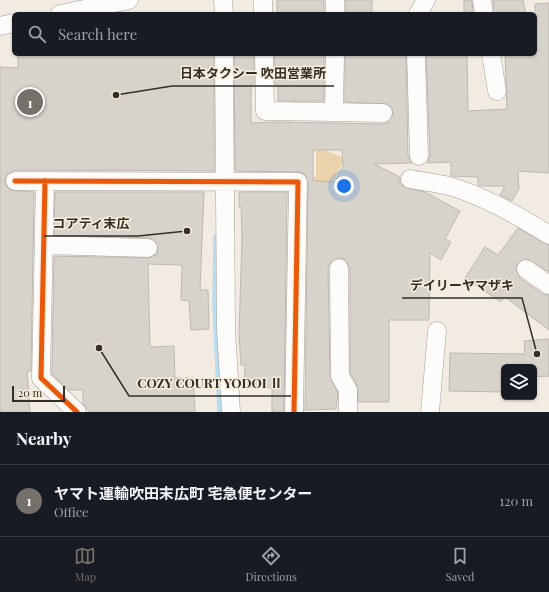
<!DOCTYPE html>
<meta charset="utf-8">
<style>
body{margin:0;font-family:"Playfair Display","Noto Sans JP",serif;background:#20242c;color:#f1f3f6}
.controls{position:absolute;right:12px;bottom:12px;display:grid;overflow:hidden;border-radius:6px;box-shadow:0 1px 3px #0004}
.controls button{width:36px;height:36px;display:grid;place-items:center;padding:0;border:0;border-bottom:1px solid #363941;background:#171b24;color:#f1f3f6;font:20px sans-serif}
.scale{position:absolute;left:12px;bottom:10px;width:53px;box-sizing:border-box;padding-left:4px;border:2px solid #322e28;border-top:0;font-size:11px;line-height:14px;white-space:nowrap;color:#322e28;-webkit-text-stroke:3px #f8ecdb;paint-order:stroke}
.you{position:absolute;left:344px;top:186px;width:14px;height:14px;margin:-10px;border:3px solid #fff;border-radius:50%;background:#1a73e8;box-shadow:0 0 0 6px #1a73e833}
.badge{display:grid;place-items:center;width:26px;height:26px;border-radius:50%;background:#757069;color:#fff;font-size:13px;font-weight:700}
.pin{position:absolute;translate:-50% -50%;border:2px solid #fff;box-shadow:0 1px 4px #0006}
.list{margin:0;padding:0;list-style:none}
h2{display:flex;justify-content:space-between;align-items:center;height:52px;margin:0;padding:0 16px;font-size:17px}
h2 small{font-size:13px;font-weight:400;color:#9ea1a6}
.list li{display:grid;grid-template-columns:26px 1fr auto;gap:12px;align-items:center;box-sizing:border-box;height:72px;padding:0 16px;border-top:1px solid #363941}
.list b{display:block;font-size:15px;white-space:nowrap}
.list p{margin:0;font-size:13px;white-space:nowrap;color:#9ea1a6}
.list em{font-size:13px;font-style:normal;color:#9ea1a6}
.icon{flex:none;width:22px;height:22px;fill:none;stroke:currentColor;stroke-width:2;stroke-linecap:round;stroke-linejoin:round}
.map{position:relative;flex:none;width:549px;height:412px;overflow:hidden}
.search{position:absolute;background:#171b24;box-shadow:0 1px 3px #0004;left:12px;right:12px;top:12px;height:44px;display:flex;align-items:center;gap:10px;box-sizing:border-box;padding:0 14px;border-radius:6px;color:#9ea1a6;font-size:15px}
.sheet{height:124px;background:#171b24}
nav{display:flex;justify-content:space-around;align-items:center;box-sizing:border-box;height:56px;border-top:1px solid #363941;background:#171b24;font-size:11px;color:#9ea1a6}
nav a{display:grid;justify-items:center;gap:2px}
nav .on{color:#757069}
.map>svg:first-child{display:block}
.green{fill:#ebd2ab}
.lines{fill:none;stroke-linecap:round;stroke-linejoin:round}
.stream{stroke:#b9dcee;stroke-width:5.5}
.building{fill:#d7d2ca;stroke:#bdb8b1;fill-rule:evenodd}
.minor-casing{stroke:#a49f98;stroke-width:19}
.minor{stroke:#fdfcfa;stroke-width:18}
.cycleway-casing{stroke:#f8ecdb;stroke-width:8}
.cycleway{stroke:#e8590c;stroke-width:5}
.leader{fill:none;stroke:#322e28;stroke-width:1.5}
.callout-dot{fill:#322e28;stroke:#f8ecdb;stroke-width:1.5}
.callout-label{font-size:13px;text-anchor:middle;font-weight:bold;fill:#322e28;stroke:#f8ecdb;stroke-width:3;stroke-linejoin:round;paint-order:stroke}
</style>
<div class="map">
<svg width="549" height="412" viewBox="0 0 549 412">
<rect width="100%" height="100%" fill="#f2ebe1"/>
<path class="green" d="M316 147 345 158 332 184 308 183V176L316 177Z"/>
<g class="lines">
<path class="stream" d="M216 237 215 305 220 412"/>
</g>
<path class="building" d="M277 0H324V14H277Z
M346 0H372V14H346Z
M464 0H472L473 14H464Z
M493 0H523L526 14H494Z
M549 3V173L518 171 519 189 512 201 500 195 505 186H481L478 185V177L451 176V162L427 163 430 156 426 54H467L468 111 507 109 505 54H535V4Z
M18 54H214V171L15 170 6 175 5 181 6 186 10 190 34 192 31 371H27L30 412H0V67L18 68Z
M234 54H254V84H251V123L278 122 383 124 388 122 393 114 392 108 388 104 345 102V54H406L408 156 412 163 374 164 400 177V183L404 187 425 192 460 211 445 239 451 242 441 260 430 253 429 320H389V402H358L357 385 350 373V268L344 259 339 258 330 263 328 268 330 376 338 393 336 409 305 410 308 182 304 173 298 172 235 171ZM313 150H342L343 166 335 182 313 181Z
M274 54H324V101H278V85L275 84Z
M55 192H204L200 290H208L209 329 191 330 189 301 181 300 182 265 148 264 150 347 174 346 175 378H193L195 412H89L83 403V390H69L52 374 54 256 148 258 157 254 158 248 154 239 148 238 54 235Z
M239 192H287L284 412H272V388L244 387 245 365H241L239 334 242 239 241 207H239Z
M518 228 549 245V272L527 259 518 263 516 269 520 278 543 294 549 295V330L505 297 501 302 465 278 485 247 498 255Z
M549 339V376L534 377V367H504V392L449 391 450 353 525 354 524 341Z"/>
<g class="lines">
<defs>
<path id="minor" d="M223 0 224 14
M263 0V14
M482 0 484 14
M60 14 129 0
M335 14V0
M418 14 426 0
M0 26 14 23
M224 54 226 330 231 412
M264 54 265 111 334 112 335 54
M416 54 419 156
M491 54 497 91
M334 112 383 113
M410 179C425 182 441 183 456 188 489 199 519 216 549 235
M15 181 298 182 294 412
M45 181 41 378 77 412
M44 245 148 248
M339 268 340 376 348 390V412
M526 269 549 285
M430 412 437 331"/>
</defs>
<use href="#minor" class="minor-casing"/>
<use href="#minor" class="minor"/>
<defs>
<path id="cycleway" d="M15 181 298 182 294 412
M45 181 41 378 77 412"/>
</defs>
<use href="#cycleway" class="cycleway-casing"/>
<use href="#cycleway" class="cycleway"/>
</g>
<path class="leader" d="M116 95L172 86H334M187 231L138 236H44M537 354L522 298H402M99 348L129 396H291"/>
<g class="callout-dot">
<circle cx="116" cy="95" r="4"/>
<circle cx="187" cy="231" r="4"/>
<circle cx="537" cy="354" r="4"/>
<circle cx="99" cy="348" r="4"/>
</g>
<g class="callout-label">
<text x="253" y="78">日本タクシー 吹田営業所</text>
<text x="91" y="228">コアティ末広</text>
<text x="462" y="290">デイリーヤマザキ</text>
<text x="210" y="388">COZY COURT YODOI Ⅱ</text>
</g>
</svg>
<div class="controls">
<button><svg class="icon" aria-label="layers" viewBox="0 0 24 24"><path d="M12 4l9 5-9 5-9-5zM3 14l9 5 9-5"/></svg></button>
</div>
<div class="scale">20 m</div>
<div class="you"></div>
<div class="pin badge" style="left:30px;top:102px">1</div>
<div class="search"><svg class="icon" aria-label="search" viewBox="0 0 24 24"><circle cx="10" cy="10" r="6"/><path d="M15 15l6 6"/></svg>Search here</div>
</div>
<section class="sheet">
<h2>Nearby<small></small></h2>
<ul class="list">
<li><span class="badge">1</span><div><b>ヤマト運輸吹田末広町 宅急便センター</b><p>Office</p></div><em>120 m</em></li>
</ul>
</section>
<nav>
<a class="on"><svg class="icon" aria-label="map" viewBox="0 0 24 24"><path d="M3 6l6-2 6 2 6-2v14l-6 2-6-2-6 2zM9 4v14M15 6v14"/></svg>Map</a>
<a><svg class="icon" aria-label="directions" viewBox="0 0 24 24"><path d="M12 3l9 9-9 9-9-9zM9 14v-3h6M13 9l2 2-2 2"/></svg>Directions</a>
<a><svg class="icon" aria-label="saved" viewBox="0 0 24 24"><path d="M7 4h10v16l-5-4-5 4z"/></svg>Saved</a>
</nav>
